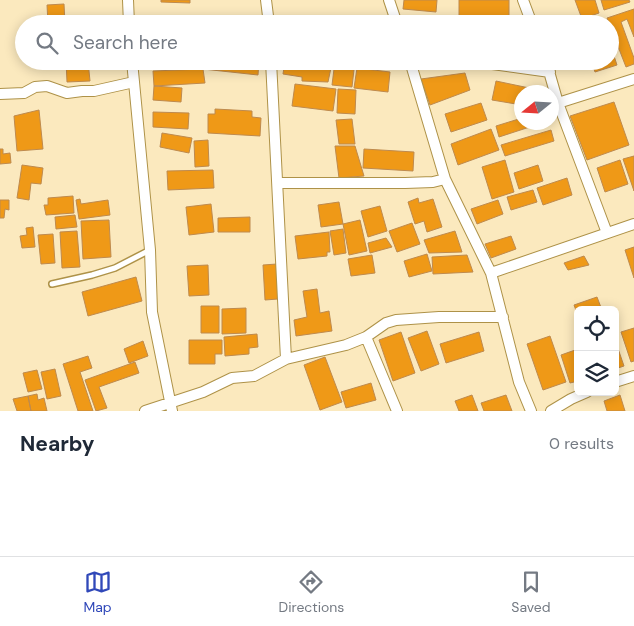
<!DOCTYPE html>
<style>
body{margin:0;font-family:"DM Sans",sans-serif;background:#f6f6f7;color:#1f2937}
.controls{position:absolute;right:15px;bottom:15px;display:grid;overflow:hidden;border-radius:8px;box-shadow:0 2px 12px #0003}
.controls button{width:45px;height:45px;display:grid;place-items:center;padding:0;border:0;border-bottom:1px solid #e0e1e3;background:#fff;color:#1f2937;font:25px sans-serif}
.compass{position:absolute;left:514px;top:85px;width:45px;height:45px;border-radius:50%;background:#fff;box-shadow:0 2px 12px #0003;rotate:252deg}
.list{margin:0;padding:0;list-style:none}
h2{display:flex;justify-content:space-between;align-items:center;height:65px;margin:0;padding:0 20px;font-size:21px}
h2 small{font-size:16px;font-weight:400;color:#747a83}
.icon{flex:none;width:28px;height:28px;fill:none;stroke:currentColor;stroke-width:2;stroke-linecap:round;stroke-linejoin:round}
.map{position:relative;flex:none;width:634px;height:411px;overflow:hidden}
.search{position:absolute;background:#fff;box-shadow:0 2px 12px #0003;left:15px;right:15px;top:15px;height:55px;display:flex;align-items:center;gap:12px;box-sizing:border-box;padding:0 18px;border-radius:28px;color:#747a83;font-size:19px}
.sheet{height:145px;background:#fff}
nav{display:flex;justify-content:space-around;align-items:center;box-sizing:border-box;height:70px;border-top:1px solid #e0e1e3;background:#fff;font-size:14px;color:#747a83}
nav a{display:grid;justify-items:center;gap:2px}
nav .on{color:#3048b9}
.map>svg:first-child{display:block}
.building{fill:#ef9917;stroke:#be8a4e}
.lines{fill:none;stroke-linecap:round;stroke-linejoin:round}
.lane-casing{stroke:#ae9248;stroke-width:8}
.street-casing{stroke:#ae9248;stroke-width:12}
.lane{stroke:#fff;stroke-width:5}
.street{stroke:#fff;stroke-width:10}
</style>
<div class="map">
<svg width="634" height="411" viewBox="0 0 634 411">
<rect width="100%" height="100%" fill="#fbe9be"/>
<path class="building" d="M161 0H190V3L161 2Z
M404 0H437L436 12 403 9Z
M459 0H509V16H459Z
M575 0H595L599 13 582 19Z
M601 0H629L630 2 604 10Z
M64 4 65 24H48L47 5Z
M634 9V37L627 19 621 22 634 58V64L626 67 607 18Z
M283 18 330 21V24H283Z
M221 21H247V24H221Z
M610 44 617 65 595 72 591 61H610Z
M66 61H88L90 81 67 82Z
M204 61H259L258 75 203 69Z
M285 61 332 63 328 82 302 81V77L283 74Z
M335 61H355L352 87 332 85Z
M357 68 390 72 388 92 354 88Z
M203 69 205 83 154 86 153 71Z
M465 73 470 90 430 105 421 79Z
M496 81 534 89 533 92H522V105L492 100Z
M295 84 336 89 333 111 292 106Z
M154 86 182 88 181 102 153 100Z
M338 89 356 90 355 114 337 113Z
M614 102 629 145 587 160 570 116Z
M481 103 487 120 451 132 445 114Z
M215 109 252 111V117L261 118 260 136 208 133V114H215Z
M39 110 43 149 17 151 14 116Z
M153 112 189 113 188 129 153 127Z
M522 118V122H545L499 137 496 126Z
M352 119 355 144H339L336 120Z
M491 129 499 150 458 165 451 144Z
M551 130 554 141 505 156 501 145Z
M162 133 192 138 189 153 160 147Z
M208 140 209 166 195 167 194 141Z
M335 146H355L364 176 339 178Z
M0 149H3V154L10 153 11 163 0 164Z
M364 149 414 152 413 171 363 168Z
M634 156V191L623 159Z
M505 160 514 192 492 199 482 167Z
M620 160 628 184 605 192 597 168Z
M22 165 43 168 41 184 31 183 29 200 17 198Z
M538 165 543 181 519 189 514 173Z
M213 170 214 188 168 190 167 171Z
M567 178 572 195 543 205 537 188Z
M533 190 537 202 511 210 507 197Z
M73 196 74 213 46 215 44 205H48V198Z
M418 198 419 203 433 199 442 227 427 232 424 221 415 224 408 202Z
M80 199 81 204 108 200 110 215 79 219 76 200Z
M0 200H9V210L5 209 4 218H0Z
M498 200 503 214 477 224 471 209Z
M339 202 343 224 321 227 318 205Z
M211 204 214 232 189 235 186 207Z
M380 206 387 231 368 237 361 211Z
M75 215 77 227 56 229 55 217Z
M250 217V232H218V218Z
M109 220 111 257 83 259 81 221Z
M360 220 367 251 349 255 343 224Z
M412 223 420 244 397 252 389 231Z
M33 227 35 247 22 248 20 236 27 235 26 228Z
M343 229 346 253 334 255 330 231Z
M77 231 80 267 62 268 60 232Z
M455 231 462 252 429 253 424 240Z
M329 232 330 252H327V256L298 259 295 236Z
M53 234 55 263 41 264 38 235Z
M511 236 516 249 491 258 485 244Z
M386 238 392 247 370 253 368 243Z
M634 247V278L625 250Z
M427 254 432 271 409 277 404 261Z
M372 255 375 273 351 276 348 259Z
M467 255 473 272 433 274 432 257Z
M584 256 589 265 568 270 564 263Z
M277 264 278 299 265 300 263 265Z
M208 265 209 295 189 296 187 266Z
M136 277 142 301 88 316 82 292Z
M317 289 320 313 329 311 332 331 296 336 294 320 307 317 303 291Z
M597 297 602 310H578L577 313 574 305Z
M201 306H219V333H201Z
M246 308V333L222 334V309Z
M634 328V361L631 362 621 332Z
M427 331 439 364 421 371 408 338Z
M401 332 415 373 393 381 379 340Z
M479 332 484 351 446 363 440 344Z
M257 334 258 347 249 348V354L225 356 224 337Z
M550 336 566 382 543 390 527 344Z
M189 340H222V354H215V364H189Z
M615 340 624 366 615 369Z
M143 341 148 356 129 363 124 349Z
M578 349V381L570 383 561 355Z
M88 356 92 368 80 372 93 411H78L63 364Z
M325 357 342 402 320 410 304 365Z
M135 362 139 373 99 387 107 408 96 411 85 380Z
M55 369 61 396 47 399 41 372Z
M37 370 42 389 28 392 23 373Z
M371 383 376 400 346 408 341 392Z
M37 394 38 400 44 398 47 411H31L28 396Z
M472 395 478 411H459L455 401Z
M506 395 512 411H484L481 403Z
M620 395 625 411H607L604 401Z
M28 396 31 411H17L13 399Z"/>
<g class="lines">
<defs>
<path id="lane" d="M52 284 92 275 115 268 150 250"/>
<path id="street" d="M128 0 129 24
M266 0 269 24
M389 0 397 24
M523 0 532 24
M132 61 150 250 152 312 172 411
M271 61 286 359
M410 61 445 179 491 273 519 382 531 411
M470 61 550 72
M546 61 558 103 607 233
M0 94 24 93 35 87 47 86 67 93 82 91H94L134 82
M558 103 634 79
M278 183H405L433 182 445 179
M491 273 634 224
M366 337 397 411
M615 382 634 376
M145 411 203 392 232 378 254 376 286 359 346 345 366 337 386 323 396 320 439 317H503
M551 411 571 399 587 392"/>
</defs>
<use href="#lane" class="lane-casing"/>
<use href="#street" class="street-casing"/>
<use href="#lane" class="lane"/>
<use href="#street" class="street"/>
</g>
</svg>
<div class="controls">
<button><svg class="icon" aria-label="locate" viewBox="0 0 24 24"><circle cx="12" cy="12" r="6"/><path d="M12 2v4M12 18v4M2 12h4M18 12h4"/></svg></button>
<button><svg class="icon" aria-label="layers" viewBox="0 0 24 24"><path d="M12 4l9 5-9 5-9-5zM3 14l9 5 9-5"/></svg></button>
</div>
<svg class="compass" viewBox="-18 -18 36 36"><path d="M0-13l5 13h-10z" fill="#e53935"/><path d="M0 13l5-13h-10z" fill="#747a83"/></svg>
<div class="search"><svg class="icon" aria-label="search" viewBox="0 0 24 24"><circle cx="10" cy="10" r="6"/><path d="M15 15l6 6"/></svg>Search here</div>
</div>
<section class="sheet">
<h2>Nearby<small>0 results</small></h2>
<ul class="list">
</ul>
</section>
<nav>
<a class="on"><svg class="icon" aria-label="map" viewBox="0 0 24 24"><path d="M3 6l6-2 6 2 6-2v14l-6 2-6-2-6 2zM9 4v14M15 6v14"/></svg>Map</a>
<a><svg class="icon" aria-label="directions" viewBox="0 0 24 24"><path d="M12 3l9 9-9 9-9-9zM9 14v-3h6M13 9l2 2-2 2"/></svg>Directions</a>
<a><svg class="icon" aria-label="saved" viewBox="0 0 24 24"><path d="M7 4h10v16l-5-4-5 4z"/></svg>Saved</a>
</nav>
